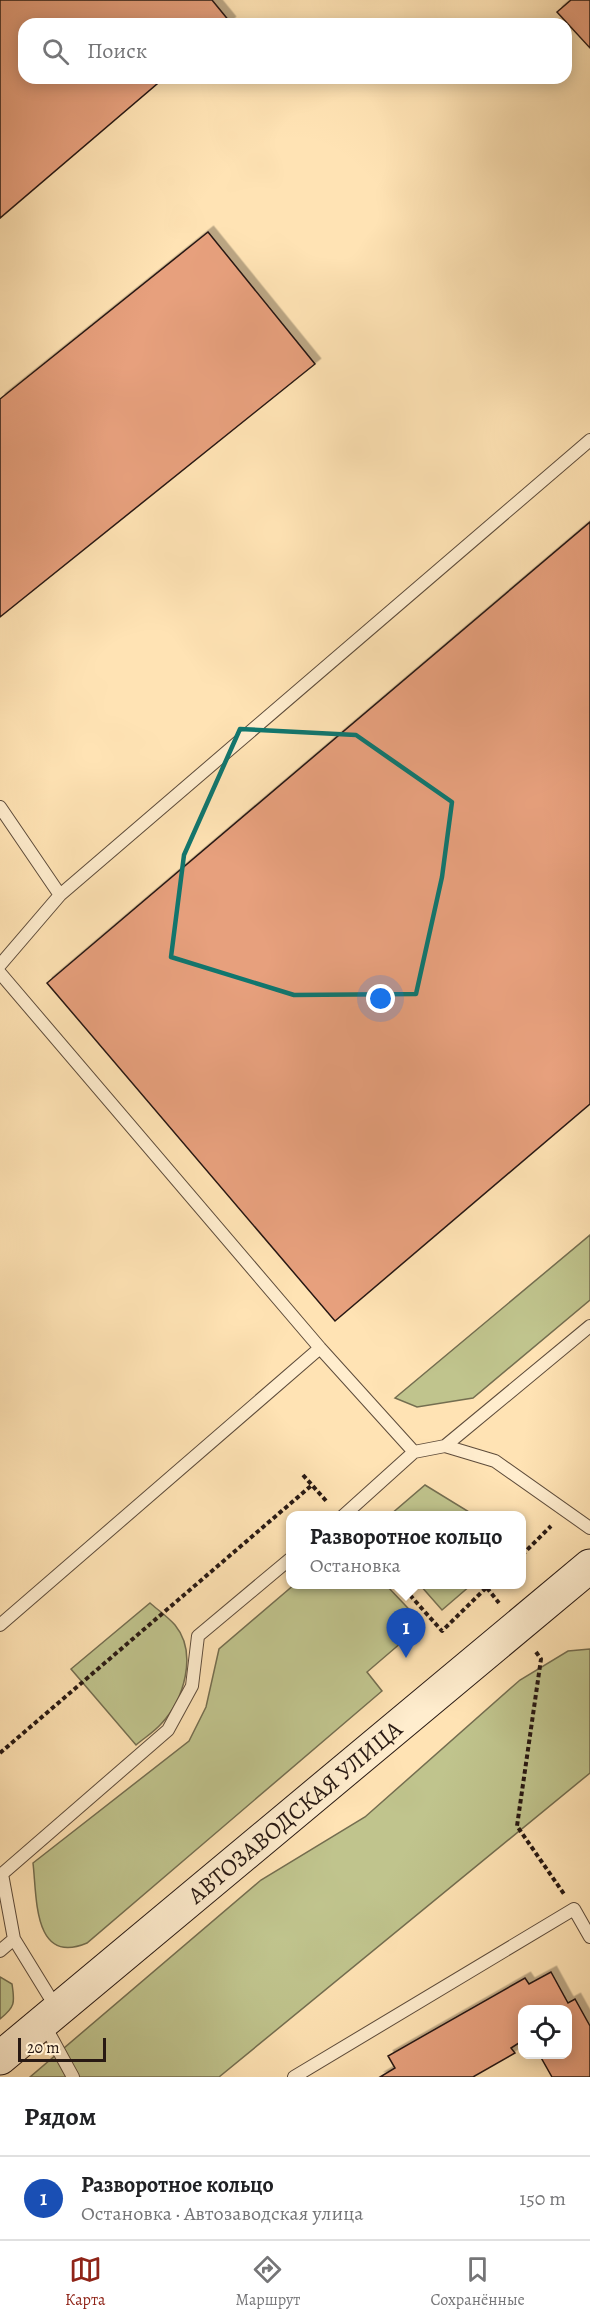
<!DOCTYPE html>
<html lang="ru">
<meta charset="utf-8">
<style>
body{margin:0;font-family:Alegreya,serif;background:#f6f6f6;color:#202124}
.controls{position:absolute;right:18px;bottom:18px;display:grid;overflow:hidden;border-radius:12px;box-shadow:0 3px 15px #0003}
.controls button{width:54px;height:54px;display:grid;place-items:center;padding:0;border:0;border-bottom:2px solid #e0e0e0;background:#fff;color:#202124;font:30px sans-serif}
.scale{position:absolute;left:18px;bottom:15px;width:88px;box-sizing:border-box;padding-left:6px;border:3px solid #281913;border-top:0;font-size:16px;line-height:21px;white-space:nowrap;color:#281913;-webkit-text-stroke:4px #ffedce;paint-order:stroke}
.you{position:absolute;left:381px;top:999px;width:21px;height:21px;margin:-15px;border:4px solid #fff;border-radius:50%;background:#1a73e8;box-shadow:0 0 0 9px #1a73e833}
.badge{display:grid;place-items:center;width:39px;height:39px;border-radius:50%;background:#8f2418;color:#fff;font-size:20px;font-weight:700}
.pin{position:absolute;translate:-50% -50px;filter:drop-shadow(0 2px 3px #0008)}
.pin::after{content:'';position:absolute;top:32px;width:21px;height:18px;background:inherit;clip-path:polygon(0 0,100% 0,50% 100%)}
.popup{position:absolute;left:286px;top:1511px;width:240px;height:78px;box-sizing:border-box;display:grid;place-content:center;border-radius:12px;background:#fff;filter:drop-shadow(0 2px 4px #0005);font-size:20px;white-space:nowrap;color:#757577}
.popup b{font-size:22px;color:#202124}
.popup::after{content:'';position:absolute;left:50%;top:100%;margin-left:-12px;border:12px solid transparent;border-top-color:#fff}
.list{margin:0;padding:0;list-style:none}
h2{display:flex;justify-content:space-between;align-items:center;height:78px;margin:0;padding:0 24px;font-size:26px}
h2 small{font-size:20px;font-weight:400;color:#757577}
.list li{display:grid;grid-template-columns:39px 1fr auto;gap:18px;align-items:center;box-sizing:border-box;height:84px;padding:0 24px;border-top:2px solid #e0e0e0}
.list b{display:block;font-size:22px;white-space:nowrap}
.list p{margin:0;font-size:20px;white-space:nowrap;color:#757577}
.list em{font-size:20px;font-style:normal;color:#757577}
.icon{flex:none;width:33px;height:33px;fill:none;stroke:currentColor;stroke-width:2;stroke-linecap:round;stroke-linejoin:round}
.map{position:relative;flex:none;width:590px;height:2077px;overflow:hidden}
.search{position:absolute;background:#fff;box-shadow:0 3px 15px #0003;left:18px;right:18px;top:18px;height:66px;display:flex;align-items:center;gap:15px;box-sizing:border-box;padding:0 21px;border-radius:18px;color:#757577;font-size:22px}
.sheet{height:162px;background:#fff}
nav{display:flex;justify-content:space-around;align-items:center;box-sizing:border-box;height:84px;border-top:2px solid #e0e0e0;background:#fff;font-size:16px;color:#757577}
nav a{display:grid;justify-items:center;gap:3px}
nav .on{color:#8f2418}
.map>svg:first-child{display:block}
.green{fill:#c0c48d;stroke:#746e50;stroke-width:1.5}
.building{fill:#e7a07d;stroke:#281913;stroke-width:1.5;filter:url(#shadow)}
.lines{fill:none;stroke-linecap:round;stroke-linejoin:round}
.service-casing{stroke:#5e4c3b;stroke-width:14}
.secondary-casing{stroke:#281913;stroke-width:35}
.path{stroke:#281913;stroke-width:4;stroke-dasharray:4.5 3;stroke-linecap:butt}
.service{stroke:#ffedce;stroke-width:12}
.secondary{stroke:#ffedce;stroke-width:33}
.marked{fill:none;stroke:#0f766e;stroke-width:4.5;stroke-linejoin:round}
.labels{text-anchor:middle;stroke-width:4.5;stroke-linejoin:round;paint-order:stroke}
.street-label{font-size:24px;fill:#281913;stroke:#ffedce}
</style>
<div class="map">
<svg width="590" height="2077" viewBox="0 0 590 2077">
<defs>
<filter id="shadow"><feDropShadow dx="5.5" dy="-5.5" stdDeviation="0" flood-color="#0004"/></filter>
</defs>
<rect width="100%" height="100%" fill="#ffe3b4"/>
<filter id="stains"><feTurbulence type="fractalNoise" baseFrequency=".00333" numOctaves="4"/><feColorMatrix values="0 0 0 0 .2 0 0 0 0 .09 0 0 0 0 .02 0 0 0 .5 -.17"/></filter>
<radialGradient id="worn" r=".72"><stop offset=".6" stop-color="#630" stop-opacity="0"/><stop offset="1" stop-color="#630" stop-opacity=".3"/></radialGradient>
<path class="green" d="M590 1235V1300L473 1398 417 1407 395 1398Z
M425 1485 474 1515H390Z
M295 1584 386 1585 423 1624 367 1672 382 1691 87 1943C33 1966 37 1897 33 1863L189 1741 206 1707 219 1649Z
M420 1585H471L442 1610Z
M150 1603C158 1610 168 1617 175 1625 198 1653 184 1700 161 1724 154 1732 144 1738 136 1745L71 1669Z
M590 1649V1773L219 2077H30L261 1880 365 1817 520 1680 568 1651Z
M0 1977 12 1984C15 2003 15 2007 0 2019Z"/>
<path class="building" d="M0 0H212L230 22 228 24H24V78H164L0 218Z
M571 0H590V48L557 12Z
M208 232 315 364 0 617V399Z
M590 522V1104L335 1321 47 983Z
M551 1972 568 2003 575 1999 590 2026V2077H552L539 2054H568V2010H522V2041L511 2048 515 2053 473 2077H380L395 2068 388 2056 525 1978 529 1984Z"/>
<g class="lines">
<defs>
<path id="service" d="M0 807 60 895 0 965
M60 895 590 440
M0 973 320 1348 414 1452 445 1446 495 1461 590 1528
M445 1446 590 1326
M343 1516 414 1452
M0 1625 320 1348
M14 1939 2 1874 168 1730 192 1686 198 1636 290 1559
M0 1951 14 1939 57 2009
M44 2024 73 2077
M294 2077 574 1909 590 1937"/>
<g id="secondary">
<path id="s1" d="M0 2058 590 1566"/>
</g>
</defs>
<use href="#service" class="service-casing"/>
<use href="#secondary" class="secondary-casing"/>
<path class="path" d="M303 1475 328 1503
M522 1555 551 1526
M400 1584 442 1631 490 1584
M487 1588 499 1603
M536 1652 541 1659 517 1826 564 1894
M0 1753 312 1485"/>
<use href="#service" class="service"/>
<use href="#secondary" class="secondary"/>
</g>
<path class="marked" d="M240 729 356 735 452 802 442 877 416 994 294 995 171 957 184 855Z"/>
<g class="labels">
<g class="street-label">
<text dy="8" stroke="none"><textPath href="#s1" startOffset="384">АВТОЗАВОДСКАЯ УЛИЦА</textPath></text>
</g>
</g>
<rect width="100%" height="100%" filter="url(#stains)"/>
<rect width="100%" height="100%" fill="url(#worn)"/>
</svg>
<div class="controls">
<button><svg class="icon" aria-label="locate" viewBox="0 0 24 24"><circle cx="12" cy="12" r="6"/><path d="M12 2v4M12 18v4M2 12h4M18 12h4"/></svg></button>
</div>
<div class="scale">20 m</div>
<div class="you"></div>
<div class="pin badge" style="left:406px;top:1658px;background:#1a4fb4">1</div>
<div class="popup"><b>Разворотное кольцо</b>Остановка</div>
<div class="search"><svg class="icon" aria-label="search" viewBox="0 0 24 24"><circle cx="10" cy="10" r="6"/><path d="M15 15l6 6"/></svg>Поиск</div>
</div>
<section class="sheet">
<h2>Рядом<small></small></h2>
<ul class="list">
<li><span class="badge" style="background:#1a4fb4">1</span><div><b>Разворотное кольцо</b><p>Остановка · Автозаводская улица</p></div><em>150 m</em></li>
</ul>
</section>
<nav>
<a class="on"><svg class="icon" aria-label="map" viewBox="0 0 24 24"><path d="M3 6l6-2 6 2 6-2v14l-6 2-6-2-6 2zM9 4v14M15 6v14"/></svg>Карта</a>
<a><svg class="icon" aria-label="directions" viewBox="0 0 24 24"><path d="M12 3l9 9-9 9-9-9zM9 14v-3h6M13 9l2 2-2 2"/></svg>Маршрут</a>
<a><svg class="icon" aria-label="saved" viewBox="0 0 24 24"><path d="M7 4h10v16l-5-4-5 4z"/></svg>Сохранённые</a>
</nav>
